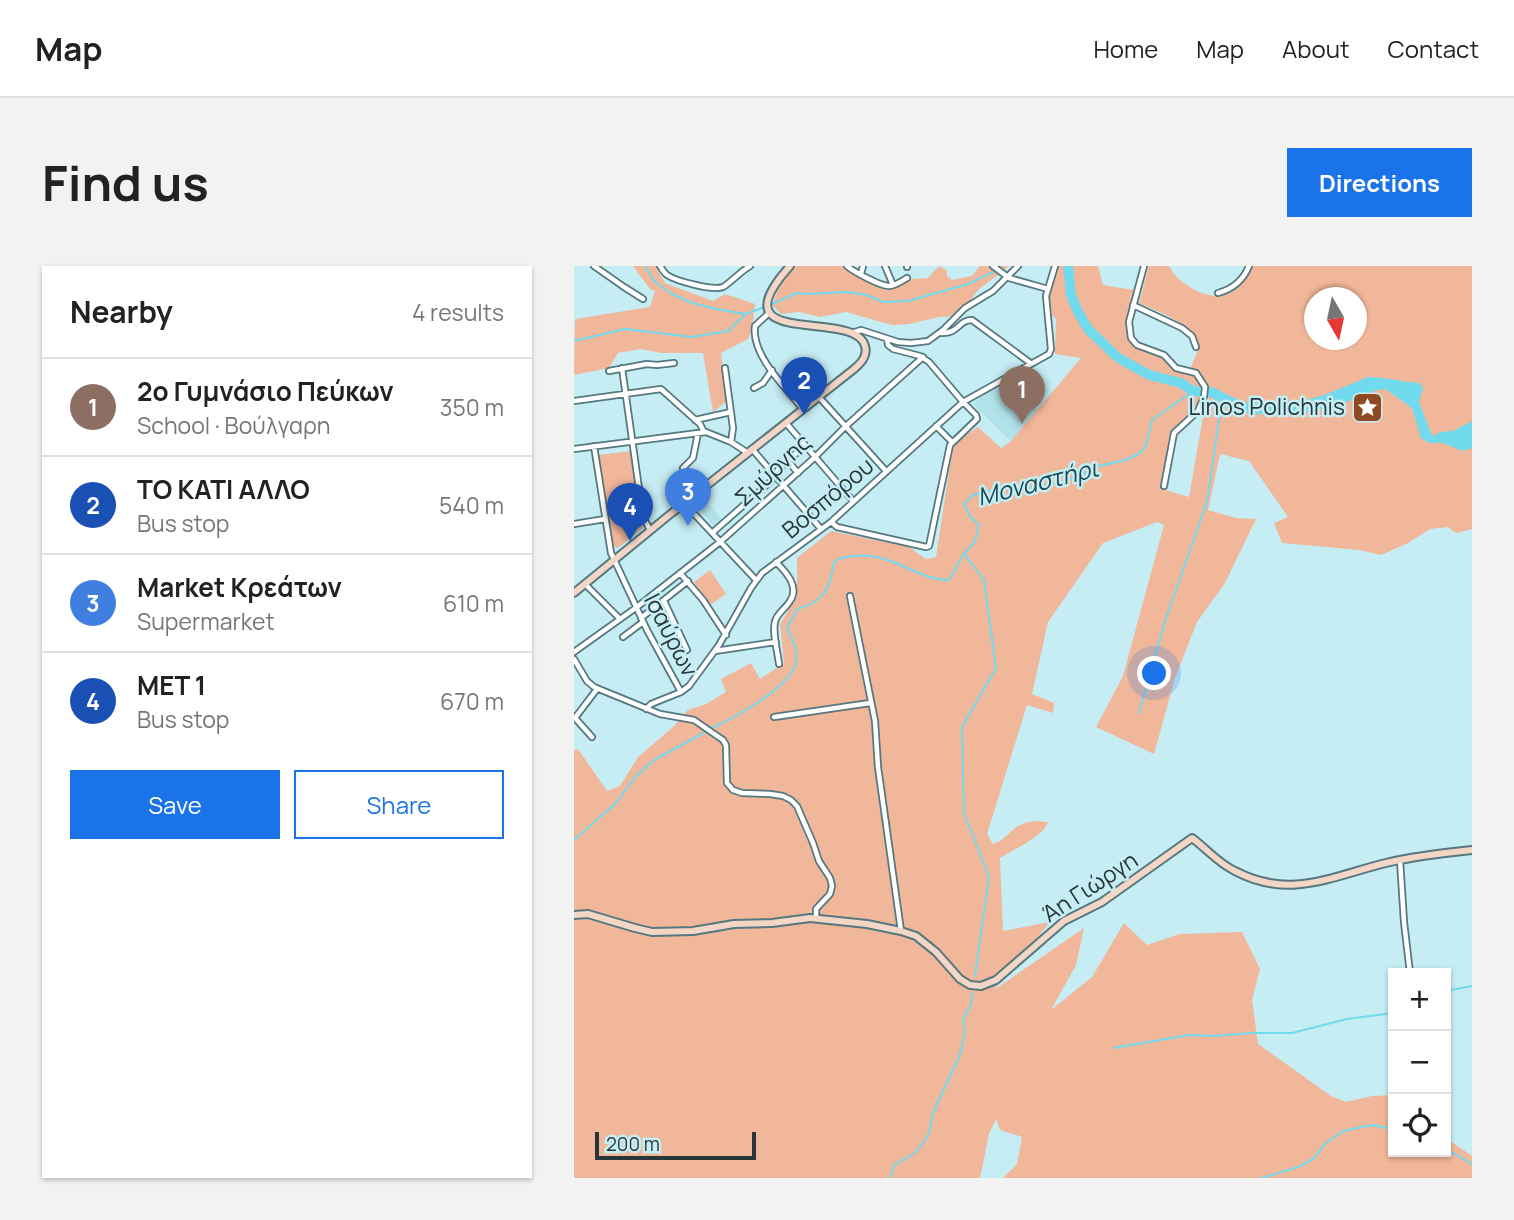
<!DOCTYPE html>
<meta charset="utf-8">
<style>
body{margin:0;font-family:Manrope,sans-serif;background:#f2f2f2;color:#222}
.controls{position:absolute;right:21px;bottom:21px;display:grid;overflow:hidden;border-radius:0px;box-shadow:0 2px 5px #0004}
.controls button{width:63px;height:63px;display:grid;place-items:center;padding:0;border:0;border-bottom:2px solid #e0e0e0;background:#fff;color:#222;font:35px sans-serif}
.compass{position:absolute;left:730px;top:21px;width:63px;height:63px;border-radius:50%;background:#fff;box-shadow:0 2px 5px #0004;rotate:171deg}
.scale{position:absolute;left:21px;bottom:18px;width:161px;box-sizing:border-box;padding-left:7px;border:4px solid #273739;border-top:0;font-size:19px;line-height:24px;white-space:nowrap;color:#273739;-webkit-text-stroke:5px #c6edf4;paint-order:stroke}
.you{position:absolute;left:581px;top:408px;width:24px;height:24px;margin:-18px;border:5px solid #fff;border-radius:50%;background:#1a73e8;box-shadow:0 0 0 10px #1a73e833}
.badge{display:grid;place-items:center;width:46px;height:46px;border-radius:50%;background:#1a73e8;color:#fff;font-size:23px;font-weight:700}
.pin{position:absolute;translate:-50% -58px;filter:drop-shadow(0 2px 4px #0008)}
.pin::after{content:'';position:absolute;top:37px;width:24px;height:21px;background:inherit;clip-path:polygon(0 0,100% 0,50% 100%)}
.list{margin:0;padding:0;list-style:none}
h2{display:flex;justify-content:space-between;align-items:center;height:91px;margin:0;padding:0 28px;font-size:30px}
h2 small{font-size:23px;font-weight:400;color:#767676}
.list li{display:grid;grid-template-columns:46px 1fr auto;gap:21px;align-items:center;box-sizing:border-box;height:98px;padding:0 28px;border-top:2px solid #e0e0e0}
.list b{display:block;font-size:26px;white-space:nowrap}
.list p{margin:0;font-size:23px;white-space:nowrap;color:#767676}
.list em{font-size:23px;font-style:normal;color:#767676}
.actions{display:flex;gap:14px;padding:21px 28px}
.actions a{flex:1;padding:16px 0;border:2px solid #1a73e8;border-radius:0px;text-align:center;font-size:24px;color:#1a73e8}
.actions .main{background:#1a73e8;color:#fff}
.icon{flex:none;width:38px;height:38px;fill:none;stroke:currentColor;stroke-width:2;stroke-linecap:round;stroke-linejoin:round}
.map{position:relative;flex:none;width:898px;height:912px;overflow:hidden;border-radius:0px}
header{display:flex;align-items:center;gap:42px;box-sizing:border-box;height:98px;padding:0 35px;background:#fff;border-bottom:2px solid #e0e0e0}
header strong{font-size:33px}
nav{display:flex;gap:38px;margin-inline-start:auto;font-size:24px}
.intro{display:flex;align-items:center;justify-content:space-between;box-sizing:border-box;height:168px;padding:0 42px}
h1{margin:0;font-size:49px}
.button{padding:18px 32px;border-radius:0px;background:#1a73e8;color:#fff;font-size:24px;font-weight:700}
main{display:flex;gap:42px;padding:0 42px}
aside{flex:1;background:#fff;border-radius:0px;box-shadow:0 2px 5px #0004}
.map>svg:first-child{display:block}
.built{fill:#b1e2e9}
.green{fill:#f1b79a;fill-rule:evenodd}
.water{fill:#71dbed}
.lines{fill:none;stroke-linecap:round;stroke-linejoin:round}
.stream{stroke:#71dbed;stroke-width:2}
.river{stroke:#71dbed;stroke-width:10}
.street-casing{stroke:#55787f;stroke-width:8}
.secondary-casing{stroke:#55787f;stroke-width:10}
.street{stroke:#fff;stroke-width:4.5}
.secondary{stroke:#f3d6c6;stroke-width:6}
.labels{text-anchor:middle;stroke-width:5;stroke-linejoin:round;paint-order:stroke}
.poi-label{font-size:23px;fill:#273739;stroke:#c6edf4;text-anchor:end}
.street-label{font-size:23px;fill:#273739;stroke:#c6edf4}
.water-label{font-size:24px;font-style:italic;fill:#194951;stroke:#c6edf4}
</style>
<header>
<strong>Map</strong>
<nav><a>Home</a><a>Map</a><a>About</a><a>Contact</a></nav>
</header>
<div class="intro"><h1>Find us</h1><a class="button">Directions</a></div>
<main>
<aside>
<h2>Nearby<small>4 results</small></h2>
<ul class="list">
<li><span class="badge" style="background:#8d6e63">1</span><div><b>2ο Γυμνάσιο Πεύκων</b><p>School · Βούλγαρη</p></div><em>350 m</em></li>
<li><span class="badge" style="background:#1a4fb4">2</span><div><b>ΤΟ ΚΑΤΙ ΑΛΛΟ</b><p>Bus stop</p></div><em>540 m</em></li>
<li><span class="badge" style="background:#3f7fe0">3</span><div><b>Market Κρεάτων</b><p>Supermarket</p></div><em>610 m</em></li>
<li><span class="badge" style="background:#1a4fb4">4</span><div><b>ΜΕΤ 1</b><p>Bus stop</p></div><em>670 m</em></li>
</ul>
<div class="actions"><a class="main">Save</a><a>Share</a></div>
</aside>
<div class="map">
<svg width="898" height="912" viewBox="0 0 898 912">
<rect width="100%" height="100%" fill="#c6edf4"/>
<path class="built" d="M432 114 497 177 457 195 399 138 411 128 422 123 421 119Z
M129 231 148 253 140 260 120 237Z"/>
<path class="green" d="M59 0H81L91 17 139 35 151 28 181 38 178 63 174 73 147 87 153 135 139 146 129 87H87L67 83 44 87 35 102 0 109 1 53 76 41 81 25 76 23Z
M222 0H270L283 11 286 9 316 24 338 13 354 12 361 4 366 0 373 5V10L378 14 398 10 406 0H435L404 24 393 39 380 50 365 51 335 58 318 59 272 46 246 51 225 46 207 48 199 40C201 23 211 13 222 0Z
M484 0H524L529 19 560 24 552 59 556 76 563 81 588 92 599 103 604 106 620 109C623 113 628 118 629 123 633 140 603 161 594 175L597 179 589 214 585 222 615 231 630 145C640 131 633 108 617 101 620 94 624 86 624 79 621 58 582 45 565 37L575 0H595C602 12 607 15 619 23 646 38 666 27 679 0H898V263L882 267 874 261 856 263 834 277 807 289 785 284 708 277 700 257 714 251 675 195 646 188 634 244 662 252 682 253 651 317 623 356 601 412 580 488 522 461 549 410 590 259 583 256 529 277 474 356 458 428 480 437 479 447 453 439 413 568 419 578C431 575 436 564 446 559 456 554 464 555 474 556 470 570 439 584 426 592L429 665 476 656 420 724 510 662 502 699 477 744 518 711 550 657 573 679 606 668 668 666 686 703 678 734 684 778 757 830 772 836 798 830 819 829V886H872V872L898 890V912H429L443 898 448 871 426 864 422 853 415 868 406 912H0V485L4 483 33 525 46 520 64 491 99 461 114 444 132 438 152 426 147 413 177 397 186 413 210 397 206 358 223 331V292L257 265 335 281 352 293 362 291 379 178 404 161 427 182 436 176 507 92 481 88 482 53 478 49 476 31V24L482 11ZM740 32H782V74H740Z
M57 185 68 262 44 282 39 280 38 278 25 189Z
M136 304 152 328 136 339 120 316Z"/>
<path class="water" d="M794 111C812 111 828 116 846 117L849 123 845 136 858 170 867 166 879 165 898 155V182L888 185 869 177H855L847 172 838 142 811 123C797 124 784 133 770 137 733 149 687 154 651 141L652 129 674 137 728 135 750 129Z"/>
<g class="lines">
<path class="stream" d="M71 0 80 15 96 27 118 37 147 44 172 48 193 40
M198 38 223 27 234 28 273 26 292 29 310 36 334 35 394 18 419 6
M0 75 51 63 118 71 154 65 172 48
M391 289 410 314 422 402 388 461 390 547 415 611 401 710
M565 447 591 355 633 236 648 133
M138 462C159 452 214 423 221 399 225 386 219 374 213 362L223 343C250 336 256 323 260 296 267 291 272 291 280 290 317 285 342 314 375 314L390 288 401 275 405 259 395 249 390 238 399 229 434 220 459 222 479 218 500 212 525 200 552 194 566 187 572 180 578 154 619 125
M0 574 42 537 62 510 80 494 133 465
M872 725 898 720
M540 782 615 769 641 770 678 767H718L773 753 819 747
M872 883 898 898
M316 912 320 899 341 887 354 870 359 847 379 803 385 792 391 766 389 754 397 738 398 727
M688 912 724 901 739 893 752 877 769 865 798 859 819 863"/>
<path class="river" d="M494 0 497 29 504 46 514 63 543 91 575 109 607 117 619 125 629 126
M637 126 661 138"/>
<defs>
<path id="street" d="M20 0 50 21 69 33
M86 0C89 4 89 6 93 9 102 15 139 25 149 21 155 18 167 5 176 0
M273 0C280 6 308 21 316 20 322 19 328 15 333 12
M311 0 319 19
M333 0V1
M419 0 435 12 474 23
M570 0 555 56 557 72 563 79 590 89 602 102 622 107 631 121 630 131 624 145 600 167 590 220
M287 8 289 0
M644 27C659 23 669 15 675 0
M559 39 608 62 618 70 622 81
M196 46 181 60C177 89 211 121 229 143
M278 67 287 64 324 76 337 77 354 75 369 64 391 42 419 25 444 0
M367 67C385 68 384 54 398 54L455 96
M48 102 69 251 76 264
M151 102 159 162 157 176
M35 105 73 98 83 99 100 97
M180 122 189 117 198 104
M245 131 312 205
M0 135 87 123 126 158 130 166
M121 154 157 146
M212 157 279 235
M362 160 378 176
M20 180 37 287 73 364 107 426 77 438 72 443
M0 183 132 166 157 176 174 187
M178 183 247 263
M214 195 224 207
M109 202 119 192 124 167
M110 237 182 314
M257 256 263 261 352 281 355 280 376 179 403 153 402 149 389 136 355 96 346 90 319 83 314 79 313 73
M0 258 31 253
M138 267 196 216 204 204 231 179
M202 296C212 306 226 321 216 335 212 342 205 346 202 353 197 363 204 387 205 398
M106 307 129 334 152 369
M11 318 46 353
M276 330 301 455 304 501 327 665
M90 335 113 384
M67 352 114 315
M49 371 69 356
M141 385 202 376
M0 386 63 341 146 276 239 193 272 160 349 91
M0 393 13 415 20 421 86 448 120 454 149 474 152 479 153 517 159 524 168 527 196 528 209 530 217 534 223 540 239 577 245 595 256 612 258 620 256 628 242 643V652
M107 426 115 420 145 379 177 322 188 307 257 256 389 136 475 88 477 83 472 30 481 0
M200 451 296 437
M18 471 1 452 23 423
M826 594 830 656 836 707"/>
<path id="secondary" d="M0 327 94 250 280 103C287 97 294 90 291 80 281 41 139 86 216 0
M0 649 14 648 61 662 78 666 119 665 160 658 198 657 236 652 293 658 327 665 342 670 362 686 386 713 396 719 407 720 422 714 490 655 528 636 618 572C633 583 644 597 661 605 716 634 758 610 812 597 841 590 869 587 898 584"/>
</defs>
<use href="#street" class="street-casing"/>
<use href="#secondary" class="secondary-casing"/>
<use href="#street" class="street"/>
<use href="#secondary" class="secondary"/>
</g>
<defs>
<symbol id="sight-square" viewBox="-11 -11 22 22"><rect x="-9" y="-9" width="18" height="18" rx="4" fill="#904a23" stroke="#c6edf4"/><path d="M0-6L1.8-2.2L6-1.7L2.9 1.2L3.7 5.4L0 3.3L-3.7 5.4L-2.9 1.2L-6-1.7L-1.8-2.2Z" fill="#fff"/></symbol>
</defs>
<g fill-rule="evenodd">
<use href="#sight-square" x="776" y="124" width="35" height="35"/>
</g>
<g class="labels">
<g class="poi-label">
<text x="771" y="149">Linos Polichnis</text>
</g>
<g class="street-label">
<text transform="translate(199 204) rotate(-43)" y="8">Σμύρνης</text>
<text transform="translate(254 232) rotate(-40)" y="8">Βοσπόρου</text>
<text transform="translate(97 369) rotate(63)" y="8">Ισαύρων</text>
<text transform="translate(516 621) rotate(-33)" y="8">Άη Γιώργη</text>
</g>
<g class="water-label">
<text transform="translate(464 217) rotate(-14)" y="8">Μοναστήρι</text>
</g>
</g>
</svg>
<div class="controls">
<button>+</button>
<button>−</button>
<button><svg class="icon" aria-label="locate" viewBox="0 0 24 24"><circle cx="12" cy="12" r="6"/><path d="M12 2v4M12 18v4M2 12h4M18 12h4"/></svg></button>
</div>
<svg class="compass" viewBox="-18 -18 36 36"><path d="M0-13l5 13h-10z" fill="#e53935"/><path d="M0 13l5-13h-10z" fill="#767676"/></svg>
<div class="scale">200 m</div>
<div class="you"></div>
<div class="pin badge" style="left:448px;top:158px;background:#8d6e63">1</div>
<div class="pin badge" style="left:230px;top:149px;background:#1a4fb4">2</div>
<div class="pin badge" style="left:114px;top:260px;background:#3f7fe0">3</div>
<div class="pin badge" style="left:56px;top:275px;background:#1a4fb4">4</div>
</div>
</main>
